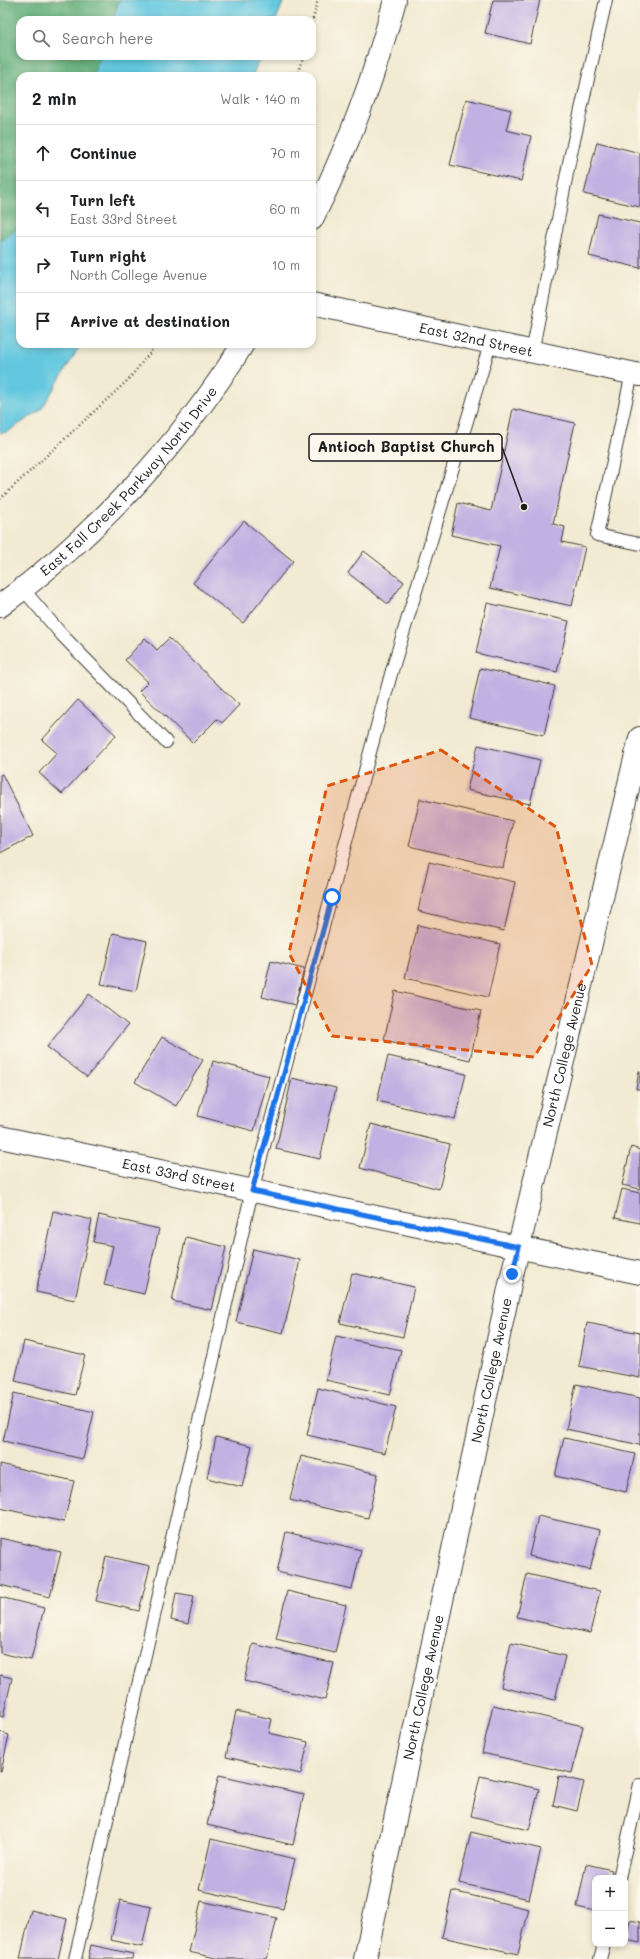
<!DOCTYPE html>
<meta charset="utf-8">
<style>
body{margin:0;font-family:Mali,sans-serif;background:#f2f2f2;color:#202124}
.controls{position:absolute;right:12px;bottom:12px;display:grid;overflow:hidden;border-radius:8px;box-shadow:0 2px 6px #0003}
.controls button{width:36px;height:36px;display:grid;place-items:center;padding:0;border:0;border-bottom:1px solid #e0e0e0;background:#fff;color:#202124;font:20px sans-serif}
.stop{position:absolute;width:12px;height:12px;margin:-9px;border:3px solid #1a73e8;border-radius:50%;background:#fff}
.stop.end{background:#1a73e8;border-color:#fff;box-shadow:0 1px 4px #0008}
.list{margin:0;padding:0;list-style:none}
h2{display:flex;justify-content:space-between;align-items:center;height:52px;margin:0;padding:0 16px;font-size:17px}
h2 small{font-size:13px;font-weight:400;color:#757577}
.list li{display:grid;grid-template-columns:26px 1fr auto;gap:12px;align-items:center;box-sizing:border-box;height:56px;padding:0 16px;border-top:1px solid #e0e0e0}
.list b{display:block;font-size:15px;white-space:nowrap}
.list p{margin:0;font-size:13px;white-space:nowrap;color:#757577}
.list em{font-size:13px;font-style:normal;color:#757577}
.icon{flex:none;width:22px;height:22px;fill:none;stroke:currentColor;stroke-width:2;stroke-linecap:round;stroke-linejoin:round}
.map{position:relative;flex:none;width:640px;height:1959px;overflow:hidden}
.search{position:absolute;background:#fff;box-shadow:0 2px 6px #0003;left:16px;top:16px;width:300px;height:44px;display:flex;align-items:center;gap:10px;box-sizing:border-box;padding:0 14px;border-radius:12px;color:#757577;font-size:15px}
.panel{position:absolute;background:#fff;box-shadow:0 2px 6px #0003;left:16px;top:72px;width:300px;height:276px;border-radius:12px}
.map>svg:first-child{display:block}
.forest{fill:#60ae78;stroke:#3e654a}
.water{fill:#62c7df;stroke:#3f727e}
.building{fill:#c1b0e2}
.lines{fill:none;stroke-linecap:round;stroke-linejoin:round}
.service-casing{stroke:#3c3b37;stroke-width:14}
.minor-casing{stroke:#3c3b37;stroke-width:24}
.secondary-casing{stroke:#3c3b37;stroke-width:24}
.path{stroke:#3c3b37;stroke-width:2.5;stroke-dasharray:1 3;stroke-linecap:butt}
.service{stroke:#fff;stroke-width:12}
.minor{stroke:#fff;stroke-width:22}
.secondary{stroke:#fff;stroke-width:22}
.route{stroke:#1a73e8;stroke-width:5}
.marked{fill:#de560d;fill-opacity:0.2;stroke:#de560d;stroke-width:3;stroke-dasharray:8 5;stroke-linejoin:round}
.labels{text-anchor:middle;stroke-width:4;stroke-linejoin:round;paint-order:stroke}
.street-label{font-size:14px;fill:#1c1c1c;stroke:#fbf7ec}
.leader{fill:none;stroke:#1c1c1c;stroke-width:1.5}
.callout-dot{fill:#1c1c1c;stroke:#fbf7ec;stroke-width:1.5}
.callout{fill:#fbf7ec;stroke:#1c1c1c;stroke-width:1.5}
.callout-label{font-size:15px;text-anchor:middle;font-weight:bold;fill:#1c1c1c}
</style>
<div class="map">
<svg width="640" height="1959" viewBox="0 0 640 1959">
<rect width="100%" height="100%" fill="#fbf7ec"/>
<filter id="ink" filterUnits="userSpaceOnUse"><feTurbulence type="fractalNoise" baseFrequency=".025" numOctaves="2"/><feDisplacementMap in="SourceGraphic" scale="8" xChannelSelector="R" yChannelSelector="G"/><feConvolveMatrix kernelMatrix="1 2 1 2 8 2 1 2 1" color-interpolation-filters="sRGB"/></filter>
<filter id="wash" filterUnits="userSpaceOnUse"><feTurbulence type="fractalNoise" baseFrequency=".012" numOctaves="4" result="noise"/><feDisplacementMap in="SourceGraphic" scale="16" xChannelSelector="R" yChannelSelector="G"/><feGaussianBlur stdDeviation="0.9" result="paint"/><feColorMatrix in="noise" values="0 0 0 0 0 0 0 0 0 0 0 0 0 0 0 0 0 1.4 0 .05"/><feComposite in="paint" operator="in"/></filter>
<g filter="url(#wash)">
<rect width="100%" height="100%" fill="#f2ead2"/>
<path class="forest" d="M0 0H119L112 20H20V56H100L93 76H20V226L0 241Z"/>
<path class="water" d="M119 0H284L276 20H113Z
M100 56H261L252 76H93Z
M20 226V344H81L41 410 7 432 0 433V241Z"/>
<g id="blocks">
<path class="building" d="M493 0H540L530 44 485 33Z
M466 99 511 110 506 130 531 136 521 181 450 165Z
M597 142 640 153V207L584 194Z
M598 214 640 223V268L589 256Z
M513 409 575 423 553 524 565 527 562 542 585 547 572 606 490 588 500 546 451 535 458 503 491 511Z
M244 521 293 561 243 623 193 583Z
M364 551 404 582 388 604 348 573Z
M487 603 569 621 557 672 476 653Z
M145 638 157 650 169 638 239 705 222 723 217 719 193 743 139 691 148 682 125 660Z
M480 668 555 686 544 735 469 718Z
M78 700 116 735 62 794 39 773 57 753 42 740Z
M478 745 540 760 530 804 467 790Z
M2 774 33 836 0 853V775Z
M420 799 513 821 503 868 409 846Z
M429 862 515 882 504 931 418 911Z
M418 925 500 944 488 997 405 978Z
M113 933 147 941 136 991 101 984Z
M271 961 304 969 295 1005 262 997Z
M395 991 481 1011 470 1060 384 1040Z
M89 994 128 1025 87 1077 47 1047Z
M162 1037 203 1060 176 1106 135 1082Z
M388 1056 466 1074 455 1119 377 1101Z
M213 1061 269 1076 254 1131 198 1116Z
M639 1071H640V1089H636Z
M292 1078 336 1088 320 1159 276 1149Z
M371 1124 450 1144 439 1189 360 1168Z
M631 1147 640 1150V1189L622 1185Z
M622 1189 640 1193V1223L615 1218Z
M53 1211 92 1220 75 1300 36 1292Z
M99 1215 159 1229 144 1294 104 1285 113 1246 93 1242Z
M186 1237 226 1247 212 1310 172 1301Z
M253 1249 300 1260 283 1333 236 1322Z
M352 1273 414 1287 403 1337 340 1323Z
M587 1323 640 1333V1378L579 1366Z
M336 1336 401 1350 390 1395 326 1380Z
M24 1341 85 1355 75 1395 15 1381Z
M576 1384 640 1398V1445L566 1429Z
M318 1388 396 1407 385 1453 307 1435Z
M14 1393 94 1412 83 1459 3 1441Z
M216 1437 252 1446 242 1487 207 1478Z
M564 1438 635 1454 626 1492 555 1476Z
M301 1456 378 1474 368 1518 290 1500Z
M0 1464 74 1481 64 1522 0 1508Z
M538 1516 600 1530 590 1570 529 1556Z
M286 1532 361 1550 352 1589 277 1572Z
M0 1538 61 1552 50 1597 0 1585Z
M106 1556 150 1566 139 1611 96 1601Z
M527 1574 600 1591 590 1633 517 1617Z
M287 1591 346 1605 335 1653 276 1639Z
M176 1593 194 1596 188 1624 171 1620Z
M0 1597 44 1608 31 1660 0 1653Z
M511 1643 565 1656 555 1700 501 1687Z
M253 1644 334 1663 325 1700 244 1681Z
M0 1675 12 1678 3 1717 0 1716Z
M493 1705 583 1726 572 1773 482 1753Z
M236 1711 272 1719 269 1733 308 1742 301 1774 226 1757Z
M0 1732 9 1735 1 1772H0Z
M219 1775 304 1794 293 1845 207 1825Z
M480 1776 539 1789 529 1830 471 1816Z
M559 1776 584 1782 577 1811 553 1805Z
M471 1832 541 1849 529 1899 459 1883Z
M211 1839 295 1859 283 1909 199 1890Z
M586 1864 612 1870 610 1878H595V1911L577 1907Z
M452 1891 529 1909 518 1954 442 1937Z
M120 1900 151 1907 142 1947 111 1940Z
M201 1901 277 1918 267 1959H220L189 1952Z
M31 1910 67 1919 58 1959H20Z
M630 1920 640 1922V1943L626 1940Z
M91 1945 133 1954 132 1959H88Z"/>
</g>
</g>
<g filter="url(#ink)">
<use href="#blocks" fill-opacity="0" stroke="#3c3b37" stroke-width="1"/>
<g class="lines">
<defs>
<path id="service" d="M532 353 570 158 606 0
M632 373 597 535 640 544
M22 588 62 635 166 742
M619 1878 640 1784
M75 1959 252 1191 391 674 490 344
M600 1959 604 1944"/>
<g id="minor">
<path id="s1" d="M312 304 640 375"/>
<path id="s2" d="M0 1137 640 1273"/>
</g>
<g id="secondary">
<path d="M312 219C347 150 375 75 395 0"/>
<path id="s3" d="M0 606C96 535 180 445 243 344"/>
<path id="s4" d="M365 1959 512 1275 640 738"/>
</g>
</defs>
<use href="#service" class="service-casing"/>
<use href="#minor" class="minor-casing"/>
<use href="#secondary" class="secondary-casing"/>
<path class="path" d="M312 23 318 0
M297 76 303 56
M0 499 128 380 157 344"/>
<use href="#service" class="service"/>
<use href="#minor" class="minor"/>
<use href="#secondary" class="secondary"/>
</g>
</g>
<g class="lines" filter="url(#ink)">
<path class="route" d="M332 897 252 1191 519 1247 512 1274"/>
</g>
<path class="marked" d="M441 750 556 827 592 965 534 1057 332 1036 289 953 327 786Z"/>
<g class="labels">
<g class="street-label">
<text dy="5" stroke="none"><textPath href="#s1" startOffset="168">East 32nd Street</textPath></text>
<text dy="5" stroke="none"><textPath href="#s3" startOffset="180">East Fall Creek Parkway North Drive</textPath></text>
<text dy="5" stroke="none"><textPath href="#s4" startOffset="926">North College Avenue</textPath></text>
<text dy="5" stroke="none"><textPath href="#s2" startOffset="183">East 33rd Street</textPath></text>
<text dy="5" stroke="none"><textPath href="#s4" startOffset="602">North College Avenue</textPath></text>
<text dy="5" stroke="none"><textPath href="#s4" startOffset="278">North College Avenue</textPath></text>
</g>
</g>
<path class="leader" d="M524 507L502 447"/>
<circle class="callout-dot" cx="524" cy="507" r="4"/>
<rect class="callout" x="309" y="434" width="193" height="27" rx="4"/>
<g class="callout-label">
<text x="406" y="452">Antioch Baptist Church</text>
</g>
</svg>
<div class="controls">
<button>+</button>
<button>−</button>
</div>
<div class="stop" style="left:332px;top:897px"></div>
<div class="stop end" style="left:512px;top:1274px"></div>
<div class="search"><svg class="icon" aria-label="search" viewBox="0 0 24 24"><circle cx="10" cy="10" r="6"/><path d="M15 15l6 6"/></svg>Search here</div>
<section class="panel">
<h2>2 min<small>Walk · 140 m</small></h2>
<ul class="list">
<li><svg class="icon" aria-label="ahead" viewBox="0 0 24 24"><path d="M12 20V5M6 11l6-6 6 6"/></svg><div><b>Continue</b></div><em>70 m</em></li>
<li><svg class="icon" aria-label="left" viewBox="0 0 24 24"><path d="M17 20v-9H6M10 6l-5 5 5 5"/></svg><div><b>Turn left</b><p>East 33rd Street</p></div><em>60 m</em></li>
<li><svg class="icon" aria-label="right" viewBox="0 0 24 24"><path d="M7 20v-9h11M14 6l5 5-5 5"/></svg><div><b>Turn right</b><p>North College Avenue</p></div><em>10 m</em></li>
<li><svg class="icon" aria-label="arrive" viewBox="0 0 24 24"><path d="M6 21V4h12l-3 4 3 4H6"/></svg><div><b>Arrive at destination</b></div></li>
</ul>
</section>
</div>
